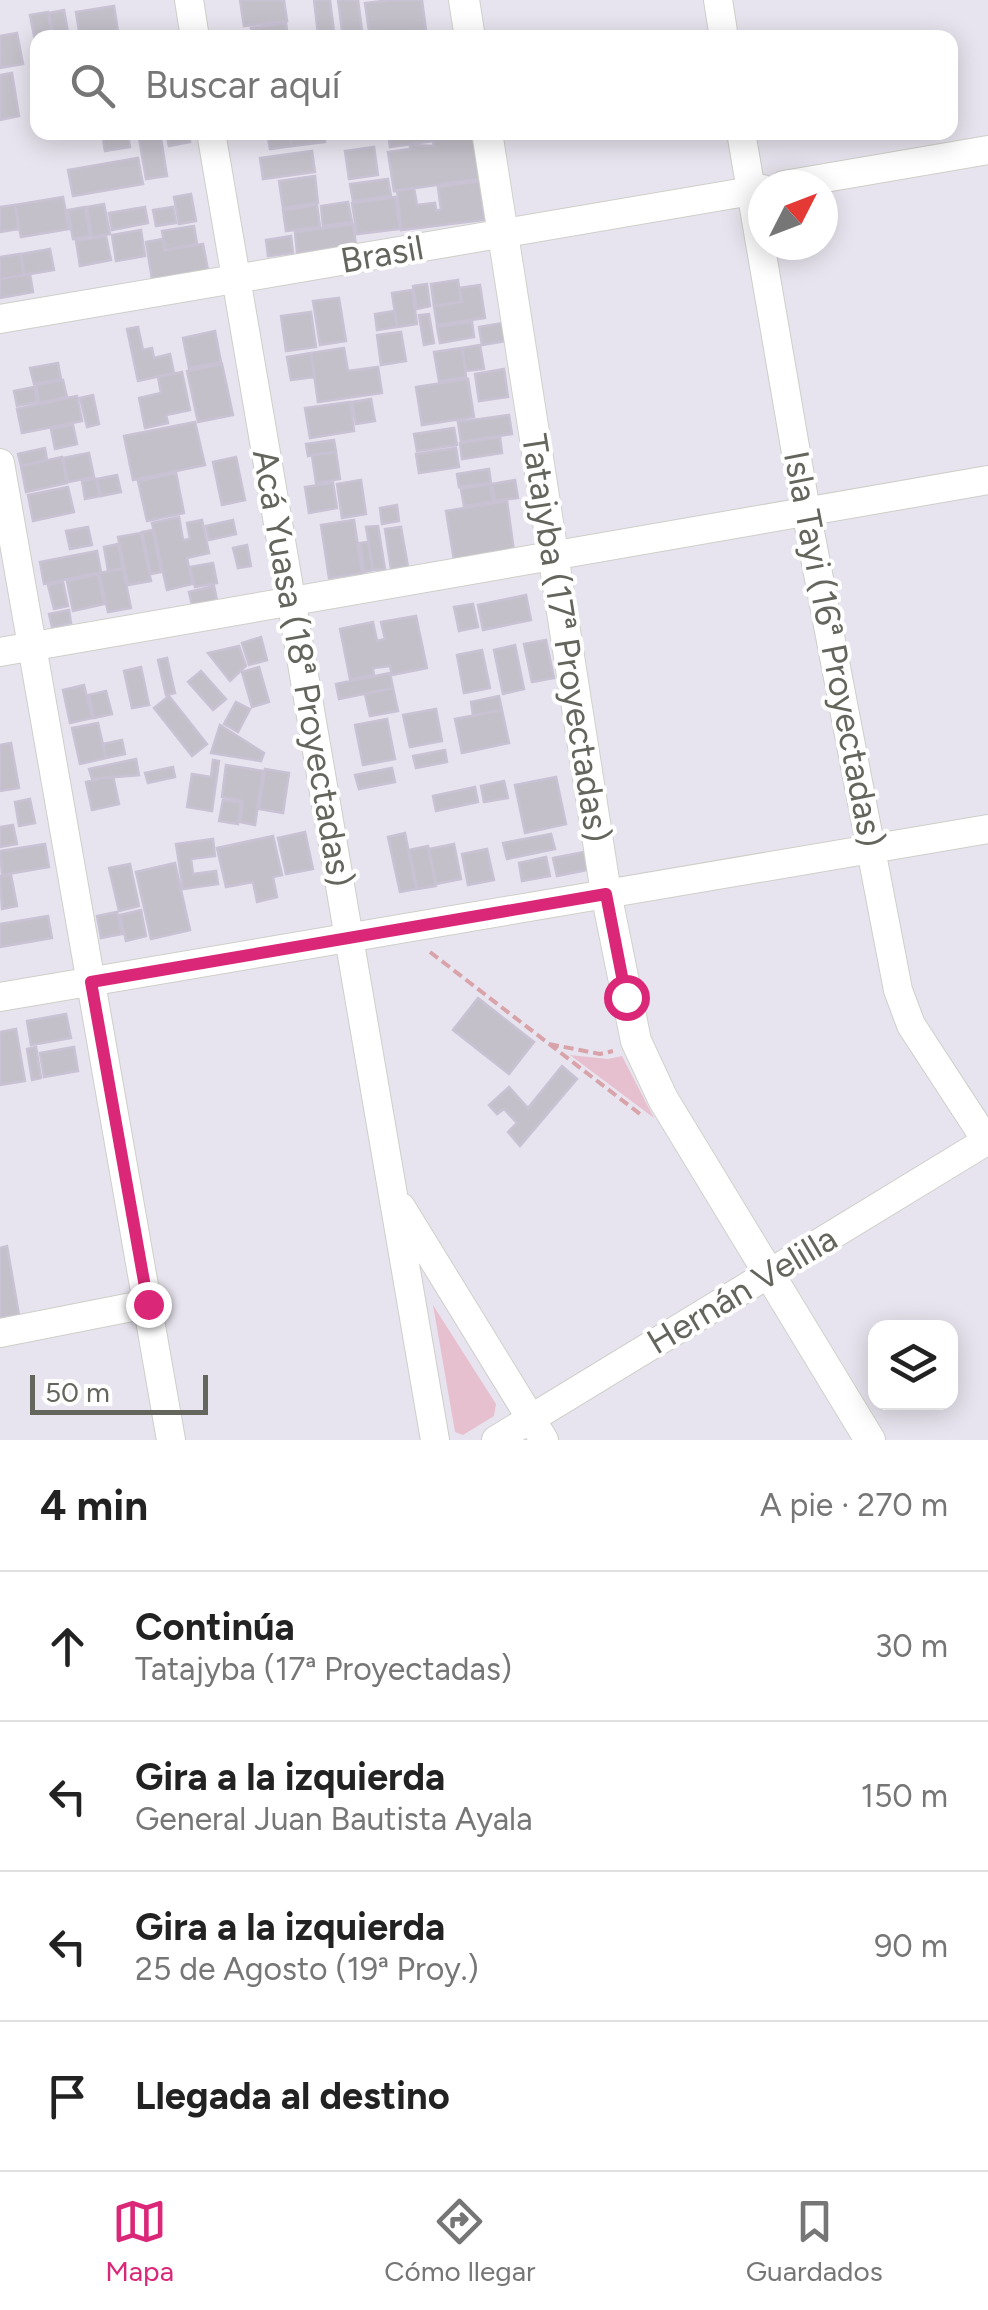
<!DOCTYPE html>
<html lang="es">
<meta charset="utf-8">
<style>
body{margin:0;font-family:Figtree,sans-serif;background:#f6f6f6;color:#222}
.controls{position:absolute;right:30px;bottom:30px;display:grid;overflow:hidden;border-radius:20px;box-shadow:0 5px 25px #0003}
.controls button{width:90px;height:90px;display:grid;place-items:center;padding:0;border:0;border-bottom:2px solid #e0e0e0;background:#fff;color:#222;font:50px sans-serif}
.compass{position:absolute;left:748px;top:170px;width:90px;height:90px;border-radius:50%;background:#fff;box-shadow:0 5px 25px #0003;rotate:48deg}
.scale{position:absolute;left:30px;bottom:25px;width:178px;box-sizing:border-box;padding-left:10px;border:5px solid #64655c;border-top:0;font-size:28px;line-height:35px;white-space:nowrap;color:#64655c;-webkit-text-stroke:8px #fff;paint-order:stroke}
.stop{position:absolute;width:30px;height:30px;margin:-22px;border:8px solid #db2777;border-radius:50%;background:#fff}
.stop.end{background:#db2777;border-color:#fff;box-shadow:0 2px 10px #0008}
.list{margin:0;padding:0;list-style:none}
h2{display:flex;justify-content:space-between;align-items:center;height:130px;margin:0;padding:0 40px;font-size:42px}
h2 small{font-size:32px;font-weight:400;color:#767676}
.list li{display:grid;grid-template-columns:65px 1fr auto;gap:30px;align-items:center;box-sizing:border-box;height:150px;padding:0 40px;border-top:2px solid #e0e0e0}
.list b{display:block;font-size:38px;white-space:nowrap}
.list p{margin:0;font-size:32px;white-space:nowrap;color:#767676}
.list em{font-size:32px;font-style:normal;color:#767676}
.icon{flex:none;width:55px;height:55px;fill:none;stroke:currentColor;stroke-width:2;stroke-linecap:round;stroke-linejoin:round}
.map{position:relative;flex:none;width:988px;height:1440px;overflow:hidden}
.search{position:absolute;background:#fff;box-shadow:0 5px 25px #0003;left:30px;right:30px;top:30px;height:110px;display:flex;align-items:center;gap:25px;box-sizing:border-box;padding:0 35px;border-radius:20px;color:#767676;font-size:38px}
.sheet{height:730px;background:#fff}
nav{display:flex;justify-content:space-around;align-items:center;box-sizing:border-box;height:140px;border-top:2px solid #e0e0e0;background:#fff;font-size:28px;color:#767676}
nav a{display:grid;justify-items:center;gap:5px}
nav .on{color:#db2777}
.map>svg:first-child{display:block}
.green{fill:#e7c0cf}
.building{fill:#c4c0ca;stroke:#c8c2d4;stroke-width:2.5}
.lines{fill:none;stroke-linecap:round;stroke-linejoin:round}
.street-casing{stroke:#cecfc8;stroke-width:30}
.secondary-casing{stroke:#d0d2ca;stroke-width:32}
.path{stroke:#d9a3aa;stroke-width:4;stroke-dasharray:10 5;stroke-linecap:butt}
.street{stroke:#fff;stroke-width:28}
.secondary{stroke:#fff;stroke-width:30}
.route{stroke:#db2777;stroke-width:12}
.labels{text-anchor:middle;stroke-width:8;stroke-linejoin:round;paint-order:stroke}
.street-label{font-size:35px;fill:#64655c;stroke:#fff}
</style>
<div class="map">
<svg width="988" height="1440" viewBox="0 0 988 1440">
<rect width="100%" height="100%" fill="#e8e4ef"/>
<path class="green" d="M570 1055 608 1059 622 1056 654 1118Z
M433 1305 496 1404 494 1416 463 1435 455 1432Z"/>
<path class="building" d="M240 0H284L287 21 244 26Z
M314 0H330L334 32 318 34Z
M338 0H358L363 38H343Z
M391 0H422L427 38H370L365 3Z
M114 6 119 38H80L76 12Z
M64 10 69 38H54L49 13Z
M48 12 52 38H38V56L30 15Z
M286 23 288 38H253L251 28Z
M17 33 23 64 0 68V36Z
M12 73 19 116 0 120V75Z
M127 132 130 147 105 151 102 133Z
M138 132H160L167 176 146 179Z
M166 132H188L190 142 169 146Z
M267 132H290L292 146 270 149Z
M290 132H323L325 142 292 146Z
M388 132H432L433 141 390 147Z
M473 132 479 179 394 191 388 152 410 149V145L434 146 432 137Z
M374 147 378 175 349 179 345 151Z
M312 151 315 172 263 179 260 158Z
M138 158 143 184 73 196 68 170Z
M315 176 318 203 283 208 279 181Z
M388 179 391 196 353 201 350 184Z
M480 181 484 220 401 230 397 190 414 188 417 205 435 203 436 210H441L438 187Z
M191 194 196 221 179 224 174 197Z
M63 197 69 229 21 237 15 205Z
M395 197 400 229 357 234 352 203Z
M348 202 352 222 323 226 321 206Z
M104 204 110 234 92 237 87 207Z
M15 205 19 229 0 232V207Z
M317 205 320 227 286 231 283 210Z
M85 207 90 236 73 239 68 210Z
M145 207 148 223 112 230 109 213Z
M173 207 176 223 156 226 153 210Z
M353 224 356 245 297 253 295 232Z
M194 226 197 244 165 250 162 231Z
M141 230 145 256 116 261 112 235Z
M106 236 111 260 80 266 76 241Z
M291 236 293 253 268 256 266 240Z
M163 239 165 250 203 244 208 270 152 279 146 242Z
M50 249 54 270 24 275 21 254Z
M20 254 24 275 0 279V257Z
M30 274 33 292 0 298V279Z
M458 280 461 302 434 306 431 284Z
M427 284 430 306 417 309 413 286Z
M480 285 485 318 437 325 434 306 462 302 459 288Z
M412 290 417 324 397 327 392 293Z
M339 298 346 341 320 345 313 301Z
M395 311 397 327 377 330 375 314Z
M311 312 316 347 286 351 281 316Z
M429 314 434 343 424 345 419 315Z
M472 322 474 337 440 343 437 327Z
M503 323 506 341 482 345 479 327Z
M138 327 143 350 152 348 154 358 170 354 174 373 138 381 127 329Z
M215 331 221 362 189 368 183 338Z
M401 332 406 361 381 365 377 335Z
M480 345 484 369 466 371 462 348Z
M344 348 348 371 378 367 382 393 318 402 311 353Z
M462 348 466 377 439 381 434 352Z
M311 353 314 377 291 380 287 357Z
M58 363 61 379 34 384 30 368Z
M222 364 233 415 198 422 187 371Z
M504 369 508 397 479 401 475 374Z
M182 372 190 410 166 415 168 423 145 428 139 398 161 393 158 377Z
M468 379 474 417 422 425 416 387Z
M63 380 67 397 39 403 36 385Z
M34 387 37 402 17 406 14 391Z
M93 395 99 424 87 427 80 398Z
M77 396 82 421 22 433 17 409Z
M371 399 375 421 356 424 352 402Z
M350 402 354 431 310 438 305 408Z
M509 415 512 434 461 442 458 422Z
M195 422 205 465 133 480 124 436Z
M73 425 77 444 55 449 51 429Z
M454 428 457 445 417 451 414 434Z
M500 437 502 453 462 459 460 443Z
M334 440 336 452 308 456 306 444Z
M45 448 47 460 21 466 18 454Z
M456 448 459 467 419 473 416 454Z
M336 452 340 479 316 483 312 455Z
M89 453 94 477 68 482 63 458Z
M62 457 67 483 26 492 21 466Z
M236 457 245 500 222 505 213 462Z
M489 469 491 483 459 487 457 474Z
M176 473 184 513 147 521 138 481Z
M117 475 121 492 101 496 97 479Z
M96 479 100 496 85 499 82 481Z
M361 480 366 514 342 518 337 484Z
M515 480 518 498 495 501 492 484Z
M333 483 337 508 309 513 305 487Z
M490 484 493 502 464 506 461 489Z
M68 487 74 512 33 521 28 495Z
M507 501 514 551 454 560 446 511Z
M397 505 399 521 382 524 380 508Z
M179 517 183 540 190 539 187 523 202 520 209 553 187 558 192 584 167 590 152 523Z
M233 520 236 534 209 540 206 526Z
M354 520 362 573 329 578 321 525Z
M378 526 385 569 373 570 366 527Z
M88 527 92 545 70 549 66 531Z
M401 527 408 567 391 569 385 529Z
M153 530 161 572 151 574 142 532Z
M141 533 151 581 128 585 118 537Z
M368 542 373 570 364 572 360 543Z
M118 544 123 568 108 571 104 547Z
M247 545 251 566 238 568 233 548Z
M97 551 101 572 44 584 40 562Z
M213 563 217 583 195 587 190 567Z
M123 569 131 608 108 612 99 573Z
M98 574 104 604 73 611 67 581Z
M63 582 68 606 54 609 48 585Z
M214 586 217 600 192 605 189 592Z
M526 595 531 620 483 630 478 605Z
M473 604 478 627 459 631 454 607Z
M69 610 71 623 52 627 49 614Z
M416 616 427 668 392 675 390 666 382 667 373 668 374 675 350 679 340 629 373 622 377 641 385 639 381 622Z
M261 637 267 660 249 665 242 643Z
M546 640 554 678 532 682 524 644Z
M515 645 524 689 503 694 494 650Z
M239 646 246 666 230 681 208 653Z
M482 650 490 688 464 693 457 655Z
M167 658 175 693 166 695 158 660Z
M141 667 149 705 132 708 124 671Z
M259 667 269 702 252 707 242 672Z
M201 671 226 699 213 710 188 682Z
M390 673 393 688 339 699 336 684Z
M84 685 92 718 70 723 63 690Z
M393 688 398 711 370 716 365 694Z
M106 691 112 714 94 718 89 695Z
M169 696 207 744 192 756 154 708Z
M499 696 502 710 473 715 471 702Z
M236 702 250 709 238 732 224 724Z
M436 709 442 741 410 747 403 715Z
M502 710 509 743 462 753 455 719Z
M387 719 395 759 363 765 355 725Z
M98 723 106 758 80 764 72 728Z
M220 725 264 753 261 761 211 753Z
M122 740 125 754 106 758 103 744Z
M11 743 19 788 0 791V745Z
M445 750 447 762 416 768 413 756Z
M136 759 139 775 92 779 89 769Z
M213 760 219 761 212 811 187 807 192 774 211 777Z
M226 765 263 771 255 825 240 822 243 801 222 797Z
M173 767 175 777 148 783 145 773Z
M392 768 395 782 359 789 355 775Z
M265 769 289 773 283 813 259 809Z
M113 776 119 804 92 810 86 782Z
M556 777 566 824 525 833 515 785Z
M504 781 508 798 484 802 481 786Z
M475 787 478 802 436 811 433 796Z
M30 799 35 823 19 826 15 802Z
M223 800 241 803 238 824 219 821Z
M13 825 17 844 0 847V827Z
M305 832 313 869 286 874 278 838Z
M405 833 416 889 400 892 388 837Z
M551 834 555 849 507 859 503 843Z
M273 836 282 875 273 877 277 897 257 902 253 882 226 887 217 848Z
M213 839 215 856 191 859 193 874 216 871 218 884 183 889 176 844Z
M45 844 49 867 2 875 0 851Z
M454 844 461 879 436 884 429 849Z
M428 846 436 886 417 889 409 850Z
M487 849 494 880 468 885 462 854Z
M584 852 587 870 557 876 553 858Z
M546 857 550 876 522 881 519 863Z
M175 863 190 930 151 939 136 872Z
M130 864 139 906 119 911 109 868Z
M11 875 17 906 2 909 0 876Z
M141 910 146 936 126 941 120 915Z
M117 912 122 934 101 938 97 916Z
M48 916 52 938 0 947V924Z
M478 998 534 1042 509 1074 453 1030Z
M66 1014 71 1038 31 1045 27 1021Z
M16 1029 25 1081 0 1085V1032Z
M36 1047 41 1078 32 1080 27 1049Z
M74 1047 78 1071 44 1077 40 1053Z
M562 1066 577 1079 520 1146 508 1132 517 1123 504 1109 497 1114 489 1105 509 1087 528 1108Z
M7 1246 19 1315 0 1318V1248Z"/>
<g class="lines">
<defs>
<path id="street" d="M189 0 195 38
M718 0 724 38
M211 132 435 1440
M741 132 806 511 898 990 911 1025 988 1143
M784 185 988 150
M0 319 763 189
M0 463 171 1440
M0 652 988 480
M0 997 988 829
M401 1207 544 1440
M0 1333 147 1304
M496 1440 988 1140"/>
<path id="secondary" d="M464 0 470 38
M487 132 606 893 636 1041 663 1099 870 1440"/>
</defs>
<use href="#street" class="street-casing"/>
<use href="#secondary" class="secondary-casing"/>
<path class="path" d="M430 952 640 1114
M549 1044 600 1054 613 1051"/>
<use href="#street" class="street"/>
<use href="#secondary" class="secondary"/>
</g>
<g class="lines">
<path class="route" d="M148 1304 91 982 606 894 626 997"/>
</g>
<g class="labels">
<g class="street-label">
<text transform="translate(382 254) rotate(-10)" y="12">Brasil</text>
<text transform="translate(566 638) rotate(81)" y="12">Tatajyba (17ª Proyectadas)</text>
<text transform="translate(834 649) rotate(79)" y="12">Isla Tayi (16ª Proyectadas)</text>
<text transform="translate(303 668) rotate(80)" y="12">Acá Yuasa (18ª Proyectadas)</text>
<text transform="translate(742 1290) rotate(-31)" y="12">Hernán Velilla</text>
</g>
</g>
</svg>
<div class="controls">
<button><svg class="icon" aria-label="layers" viewBox="0 0 24 24"><path d="M12 4l9 5-9 5-9-5zM3 14l9 5 9-5"/></svg></button>
</div>
<svg class="compass" viewBox="-18 -18 36 36"><path d="M0-13l5 13h-10z" fill="#e53935"/><path d="M0 13l5-13h-10z" fill="#767676"/></svg>
<div class="scale">50 m</div>
<div class="stop" style="left:626px;top:997px"></div>
<div class="stop end" style="left:148px;top:1304px"></div>
<div class="search"><svg class="icon" aria-label="search" viewBox="0 0 24 24"><circle cx="10" cy="10" r="6"/><path d="M15 15l6 6"/></svg>Buscar aquí</div>
</div>
<section class="sheet">
<h2>4 min<small>A pie · 270 m</small></h2>
<ul class="list">
<li><svg class="icon" aria-label="ahead" viewBox="0 0 24 24"><path d="M12 20V5M6 11l6-6 6 6"/></svg><div><b>Continúa</b><p>Tatajyba (17ª Proyectadas)</p></div><em>30 m</em></li>
<li><svg class="icon" aria-label="left" viewBox="0 0 24 24"><path d="M17 20v-9H6M10 6l-5 5 5 5"/></svg><div><b>Gira a la izquierda</b><p>General Juan Bautista Ayala</p></div><em>150 m</em></li>
<li><svg class="icon" aria-label="left" viewBox="0 0 24 24"><path d="M17 20v-9H6M10 6l-5 5 5 5"/></svg><div><b>Gira a la izquierda</b><p>25 de Agosto (19ª Proy.)</p></div><em>90 m</em></li>
<li><svg class="icon" aria-label="arrive" viewBox="0 0 24 24"><path d="M6 21V4h12l-3 4 3 4H6"/></svg><div><b>Llegada al destino</b></div></li>
</ul>
</section>
<nav>
<a class="on"><svg class="icon" aria-label="map" viewBox="0 0 24 24"><path d="M3 6l6-2 6 2 6-2v14l-6 2-6-2-6 2zM9 4v14M15 6v14"/></svg>Mapa</a>
<a><svg class="icon" aria-label="directions" viewBox="0 0 24 24"><path d="M12 3l9 9-9 9-9-9zM9 14v-3h6M13 9l2 2-2 2"/></svg>Cómo llegar</a>
<a><svg class="icon" aria-label="saved" viewBox="0 0 24 24"><path d="M7 4h10v16l-5-4-5 4z"/></svg>Guardados</a>
</nav>
